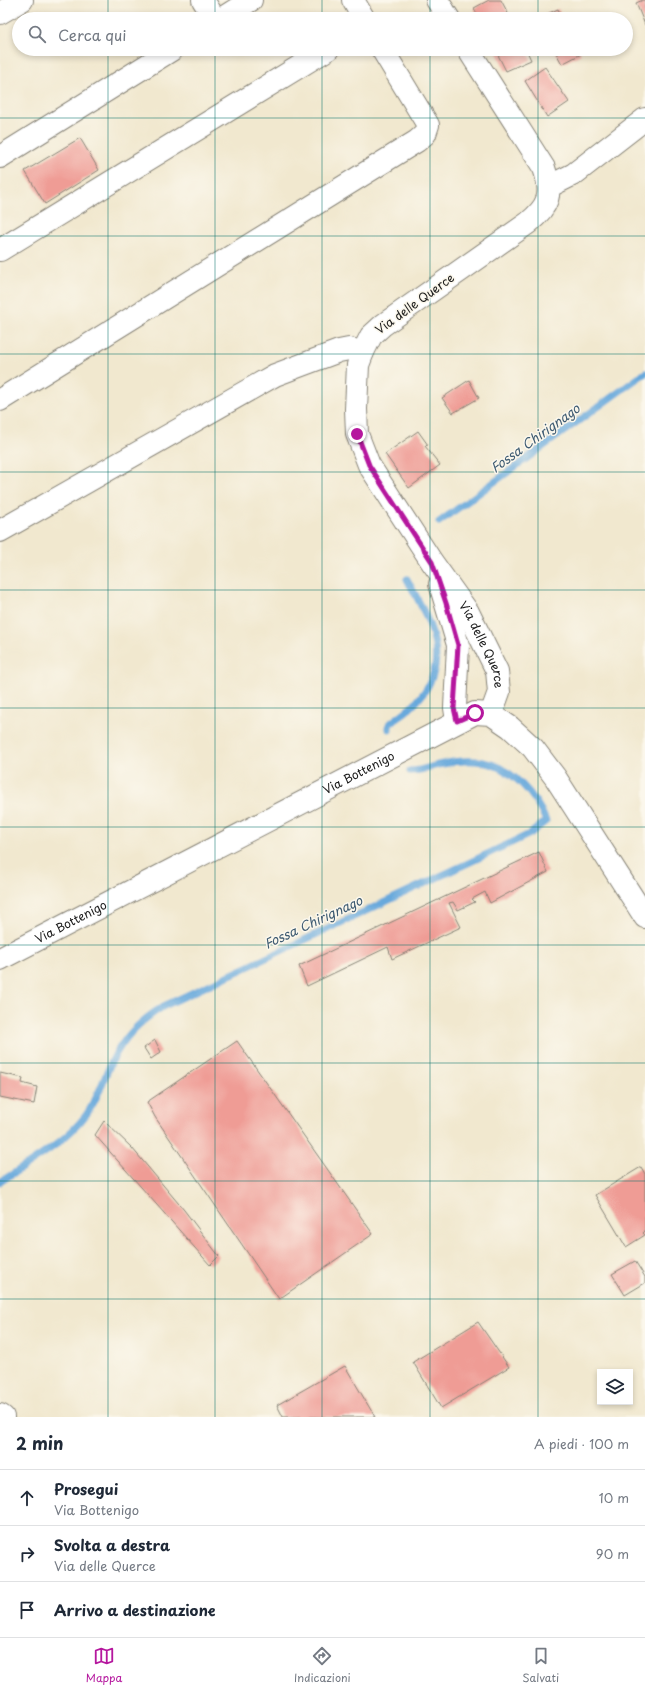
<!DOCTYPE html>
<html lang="it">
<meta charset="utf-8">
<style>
body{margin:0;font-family:"Playpen Sans",sans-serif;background:#f6f6f7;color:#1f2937}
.controls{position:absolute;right:12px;bottom:12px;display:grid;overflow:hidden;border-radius:0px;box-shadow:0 2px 6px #0003}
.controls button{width:36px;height:36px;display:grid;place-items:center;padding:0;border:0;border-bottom:1px solid #e0e1e3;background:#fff;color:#1f2937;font:20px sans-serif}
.stop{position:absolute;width:12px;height:12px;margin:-9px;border:3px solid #b5179e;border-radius:50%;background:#fff}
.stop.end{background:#b5179e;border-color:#fff;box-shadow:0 1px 4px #0008}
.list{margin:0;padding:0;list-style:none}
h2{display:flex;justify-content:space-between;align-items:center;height:52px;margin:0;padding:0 16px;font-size:17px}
h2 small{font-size:13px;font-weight:400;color:#747a83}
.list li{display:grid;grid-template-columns:26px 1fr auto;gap:12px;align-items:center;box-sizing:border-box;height:56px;padding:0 16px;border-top:1px solid #e0e1e3}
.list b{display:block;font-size:15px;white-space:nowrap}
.list p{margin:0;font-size:13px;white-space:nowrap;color:#747a83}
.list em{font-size:13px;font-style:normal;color:#747a83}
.icon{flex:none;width:22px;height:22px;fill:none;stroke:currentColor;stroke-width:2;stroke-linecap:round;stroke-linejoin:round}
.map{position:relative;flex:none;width:645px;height:1417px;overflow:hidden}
.search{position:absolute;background:#fff;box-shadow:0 2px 6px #0003;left:12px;right:12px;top:12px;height:44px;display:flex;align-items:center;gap:10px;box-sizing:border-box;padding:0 14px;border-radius:22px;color:#747a83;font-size:15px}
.sheet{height:220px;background:#fff}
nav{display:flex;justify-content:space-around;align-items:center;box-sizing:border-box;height:56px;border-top:1px solid #e0e1e3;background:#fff;font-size:11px;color:#747a83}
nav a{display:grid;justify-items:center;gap:2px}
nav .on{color:#b5179e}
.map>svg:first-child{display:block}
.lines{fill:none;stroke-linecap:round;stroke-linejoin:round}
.stream{stroke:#68a9dc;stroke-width:7}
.building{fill:#ef9c95}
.minor-casing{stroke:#868276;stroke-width:24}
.highway-casing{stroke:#868276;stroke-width:24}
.minor{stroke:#fff;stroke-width:22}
.highway{stroke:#fff;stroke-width:22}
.route{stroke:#b5179e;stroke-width:5}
.grid{fill:none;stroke:#0f766e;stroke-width:1;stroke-opacity:0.55}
.labels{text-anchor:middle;stroke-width:3;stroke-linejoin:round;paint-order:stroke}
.street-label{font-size:12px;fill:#1c1c1c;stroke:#fbf7ec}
.water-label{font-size:13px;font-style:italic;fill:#3e5b72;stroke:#fbf7ec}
</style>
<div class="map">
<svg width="645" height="1417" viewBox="0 0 645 1417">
<rect width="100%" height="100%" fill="#fbf7ec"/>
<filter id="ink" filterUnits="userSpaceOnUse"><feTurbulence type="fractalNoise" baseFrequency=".025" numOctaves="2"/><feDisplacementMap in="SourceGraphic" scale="8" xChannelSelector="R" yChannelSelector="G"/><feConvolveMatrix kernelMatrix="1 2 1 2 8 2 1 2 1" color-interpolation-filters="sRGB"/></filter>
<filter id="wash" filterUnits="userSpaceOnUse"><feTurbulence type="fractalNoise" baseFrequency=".012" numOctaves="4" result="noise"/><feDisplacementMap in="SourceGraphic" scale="16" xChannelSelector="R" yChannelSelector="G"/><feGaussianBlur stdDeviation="0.9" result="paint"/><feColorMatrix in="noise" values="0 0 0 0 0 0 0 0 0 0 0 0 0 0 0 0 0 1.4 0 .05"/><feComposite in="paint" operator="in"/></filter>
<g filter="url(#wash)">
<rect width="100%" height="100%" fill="#f1e8cf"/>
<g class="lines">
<path class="stream" d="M439 522 645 373
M389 729V725L392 722C401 715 411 709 418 700 454 659 428 619 407 579
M0 1182C30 1162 64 1144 86 1115 98 1099 103 1080 111 1063 124 1036 140 1021 164 1006L530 834 546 821C536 795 511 767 483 762 470 760 455 761 443 764 431 766 422 771 410 771"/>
</g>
<g id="blocks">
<path class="building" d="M489 0H501L511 19H479L474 8Z
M643 0H645V25L636 3Z
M558 9 563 19 538 18Z
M495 49H526L531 60 506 71Z
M554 49H578L581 54 562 64Z
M545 67 569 102 547 117 525 81Z
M80 138 99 170 45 204 25 171Z
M469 380 479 398 453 413 442 398Z
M418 431 428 445 425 446 440 465 409 488 385 454Z
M539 852 548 872 490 903 485 892 472 899 475 902 458 910 453 902 449 903 461 927 392 959 388 947 307 986 299 966Z
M155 1040 161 1052 151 1059 144 1048Z
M237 1041 373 1234 279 1299 155 1117 147 1102Z
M0 1073 23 1078 22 1083 37 1087 34 1104 0 1097Z
M104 1121 132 1148 184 1210 219 1256 210 1265 95 1135Z
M641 1167 645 1174V1231L643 1233 645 1235 626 1247 595 1195Z
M635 1261 645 1277V1283L625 1295 612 1274Z
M478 1322 509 1367 441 1408 413 1362Z
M345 1366 375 1417H283L277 1405Z"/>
</g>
</g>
<g filter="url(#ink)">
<use href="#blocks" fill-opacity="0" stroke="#868276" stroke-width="1"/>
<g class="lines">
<defs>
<g id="minor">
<path d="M203 0 215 19"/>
<path d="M353 0 364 19"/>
<path d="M437 0 449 19"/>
<path d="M0 13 22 0"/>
<path d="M221 19 251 0"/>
<path id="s1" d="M468 49 544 168C553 194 549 206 528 223L383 325 371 336 363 352 358 365 356 409 357 434 369 465 432 562 468 612 497 671 499 692 491 714"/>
<path d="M0 157 173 49"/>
<path d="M550 186 574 174 645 119"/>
<path d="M0 250 328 49"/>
<path d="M0 400 417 141 425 134 428 125 382 49"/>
<path d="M0 531 275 375 339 351 349 349 363 352"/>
<path d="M440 584 458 645 455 708 457 721"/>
<path id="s2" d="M0 959 475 713 491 714 510 727 533 748 555 777 645 917"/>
</g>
<path id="highway" d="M0 1415 3 1417"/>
</defs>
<use href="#minor" class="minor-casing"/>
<use href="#highway" class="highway-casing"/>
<use href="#minor" class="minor"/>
<use href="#highway" class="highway"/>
</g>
</g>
<g class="lines" filter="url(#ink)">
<path class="route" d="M357 434 369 465 432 562 446 603 458 645 454 708 457 721 475 713"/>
</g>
<path class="grid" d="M108 0V19M215 0V19M322 0V19M430 0V19M538 0V19M108 49V1417M215 49V1417M322 49V1417M430 49V1417M538 49V1417M0 118H645M0 236H645M0 354H645M0 472H645M0 590H645M0 708H645M0 827H645M0 945H645M0 1063H645M0 1181H645M0 1299H645"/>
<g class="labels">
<g class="street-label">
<text transform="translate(415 304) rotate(-36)" y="4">Via delle Querce</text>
<text dy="4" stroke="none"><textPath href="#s1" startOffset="745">Via delle Querce</textPath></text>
<text dy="4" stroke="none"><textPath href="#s2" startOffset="404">Via Bottenigo</textPath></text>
<text dy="4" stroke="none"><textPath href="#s2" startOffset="80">Via Bottenigo</textPath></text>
</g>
<g class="water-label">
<text transform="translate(535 438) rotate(-36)" y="5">Fossa Chirignago</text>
<text transform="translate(313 922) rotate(-25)" y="5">Fossa Chirignago</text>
</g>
</g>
</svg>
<div class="controls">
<button><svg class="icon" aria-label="layers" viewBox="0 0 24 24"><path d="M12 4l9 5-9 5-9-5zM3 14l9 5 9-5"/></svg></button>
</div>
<div class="stop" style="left:475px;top:713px"></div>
<div class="stop end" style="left:357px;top:434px"></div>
<div class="search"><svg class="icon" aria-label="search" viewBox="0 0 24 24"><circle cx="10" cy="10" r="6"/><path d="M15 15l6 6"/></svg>Cerca qui</div>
</div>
<section class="sheet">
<h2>2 min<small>A piedi · 100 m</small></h2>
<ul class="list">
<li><svg class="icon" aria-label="ahead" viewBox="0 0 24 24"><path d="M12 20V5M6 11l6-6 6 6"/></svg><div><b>Prosegui</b><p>Via Bottenigo</p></div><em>10 m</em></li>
<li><svg class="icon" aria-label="right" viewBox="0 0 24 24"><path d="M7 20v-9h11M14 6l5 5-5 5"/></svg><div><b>Svolta a destra</b><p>Via delle Querce</p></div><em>90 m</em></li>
<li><svg class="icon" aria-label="arrive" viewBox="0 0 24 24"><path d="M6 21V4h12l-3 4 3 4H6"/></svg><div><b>Arrivo a destinazione</b></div></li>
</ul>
</section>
<nav>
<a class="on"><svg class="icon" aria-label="map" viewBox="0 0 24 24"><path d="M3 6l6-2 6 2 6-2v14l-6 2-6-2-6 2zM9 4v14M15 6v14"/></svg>Mappa</a>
<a><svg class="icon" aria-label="directions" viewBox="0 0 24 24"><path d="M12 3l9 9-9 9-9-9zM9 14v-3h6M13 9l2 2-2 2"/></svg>Indicazioni</a>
<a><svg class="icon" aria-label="saved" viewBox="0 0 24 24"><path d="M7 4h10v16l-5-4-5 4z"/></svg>Salvati</a>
</nav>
